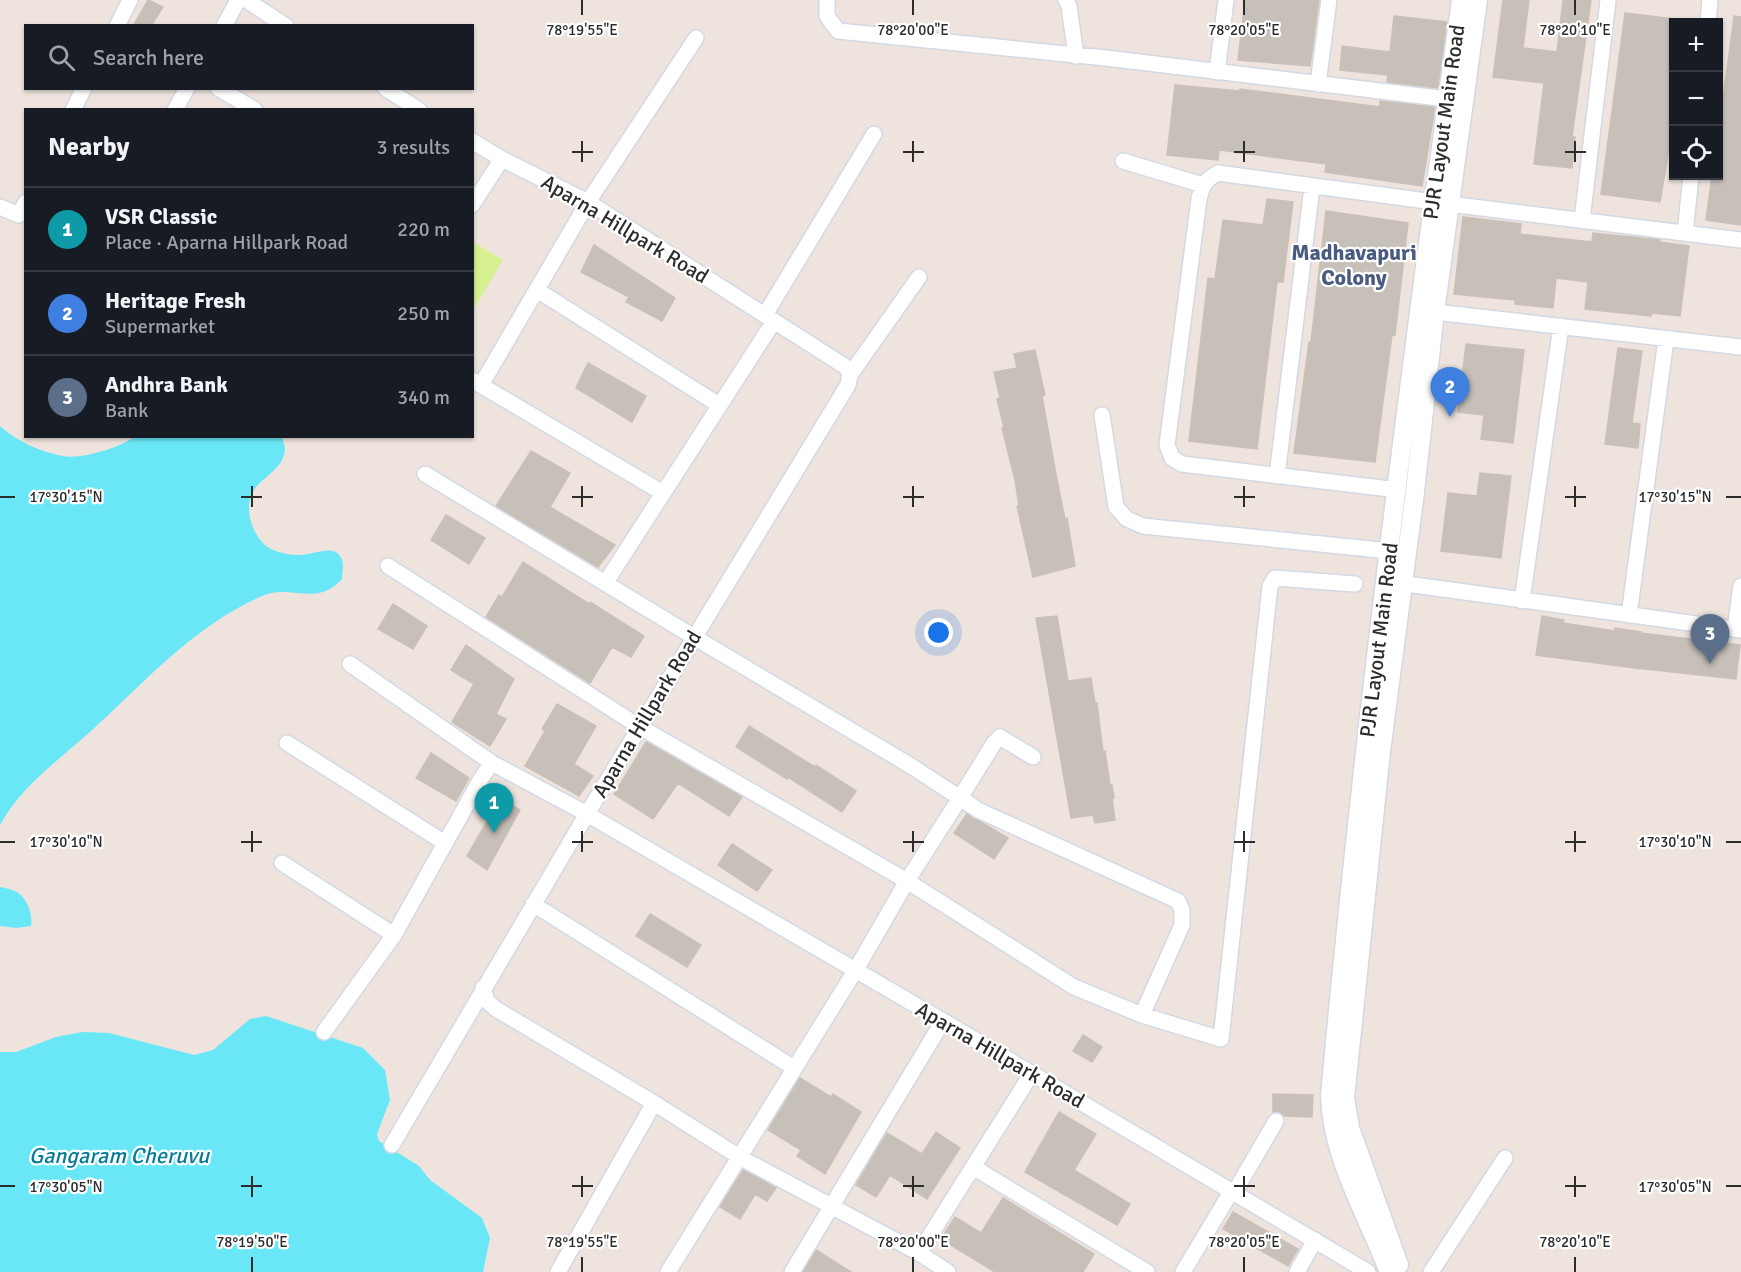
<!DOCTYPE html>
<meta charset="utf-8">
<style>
body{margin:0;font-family:Signika,sans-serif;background:#242831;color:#f1f3f6}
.controls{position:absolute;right:18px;top:18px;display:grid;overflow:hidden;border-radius:0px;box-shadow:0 2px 4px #0004}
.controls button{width:54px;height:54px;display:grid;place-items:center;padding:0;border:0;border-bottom:2px solid #363941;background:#171b24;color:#f1f3f6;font:30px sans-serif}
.you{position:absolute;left:939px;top:633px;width:21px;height:21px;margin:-15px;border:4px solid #fff;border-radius:50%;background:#1a73e8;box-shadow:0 0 0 9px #1a73e833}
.badge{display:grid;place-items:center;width:39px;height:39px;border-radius:50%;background:#3a7dff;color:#fff;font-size:20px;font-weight:700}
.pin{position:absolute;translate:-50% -50px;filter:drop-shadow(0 2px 3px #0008)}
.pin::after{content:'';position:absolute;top:32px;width:21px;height:18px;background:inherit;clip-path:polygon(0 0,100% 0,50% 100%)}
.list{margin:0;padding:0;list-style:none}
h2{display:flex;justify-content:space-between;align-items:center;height:78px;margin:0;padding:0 24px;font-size:26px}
h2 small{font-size:20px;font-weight:400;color:#9ea1a6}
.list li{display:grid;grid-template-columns:39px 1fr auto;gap:18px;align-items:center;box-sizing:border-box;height:84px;padding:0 24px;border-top:2px solid #363941}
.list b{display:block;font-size:22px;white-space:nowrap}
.list p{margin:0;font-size:20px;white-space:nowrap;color:#9ea1a6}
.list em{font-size:20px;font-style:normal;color:#9ea1a6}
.icon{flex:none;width:33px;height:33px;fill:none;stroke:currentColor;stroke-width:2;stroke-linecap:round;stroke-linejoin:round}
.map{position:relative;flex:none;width:1741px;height:1272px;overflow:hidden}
.search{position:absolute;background:#171b24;box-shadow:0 2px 4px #0004;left:24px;top:24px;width:450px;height:66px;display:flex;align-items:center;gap:15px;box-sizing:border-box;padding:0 21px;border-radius:0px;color:#9ea1a6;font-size:22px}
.panel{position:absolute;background:#171b24;box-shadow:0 2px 4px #0004;left:24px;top:108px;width:450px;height:330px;border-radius:0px}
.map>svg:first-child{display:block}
.pitch{fill:#d6f092}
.water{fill:#6ae7f7}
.building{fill:#c6c0b9;stroke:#cac0b7;stroke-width:1.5}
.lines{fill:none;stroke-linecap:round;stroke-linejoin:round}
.minor-casing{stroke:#d2d9e5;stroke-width:18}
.tertiary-casing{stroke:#d2d9e5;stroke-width:21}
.minor{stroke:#fff;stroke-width:15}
.tertiary{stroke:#fff;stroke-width:18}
.ticks{fill:none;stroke:#2c2c2c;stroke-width:2}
.labels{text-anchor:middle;stroke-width:4.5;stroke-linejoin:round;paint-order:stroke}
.street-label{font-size:21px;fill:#2c2c2c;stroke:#fff}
.neighbourhood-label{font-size:22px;font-weight:bold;fill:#495b80;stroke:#fff}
.water-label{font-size:22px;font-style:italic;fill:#057c98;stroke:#fff}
.ticks-label{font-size:15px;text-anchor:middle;fill:#2c2c2c;stroke:#fff;stroke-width:4.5;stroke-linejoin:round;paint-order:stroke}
</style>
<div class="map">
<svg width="1741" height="1272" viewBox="0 0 1741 1272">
<rect width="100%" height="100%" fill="#eee4dd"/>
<path class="pitch" d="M473 242 503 260 473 310H472Z"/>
<path class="water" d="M0 426C16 441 41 452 63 456 79 460 122 447 134 437H282C283 440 285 446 285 450 283 467 267 475 257 486 243 502 249 527 262 542 270 552 288 555 300 555 314 555 336 542 342 560 344 565 342 573 342 579 316 608 291 583 262 596 193 626 145 682 91 731 59 760 21 786 0 825Z
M0 887C5 888 11 889 15 891 27 897 33 914 31 926L16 928 0 926Z
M266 1016 363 1048 385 1070 390 1100 377 1134 379 1141 419 1166 430 1180 482 1218 490 1238 483 1272H0V1052H16L56 1037 82 1032 109 1033 194 1055 213 1050 250 1019Z"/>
<path class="building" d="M148 0 163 7 151 26H133Z
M1245 0H1319L1310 66 1238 60Z
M1503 0H1529L1523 48 1557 52 1563 0H1591L1572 137H1575L1572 168 1534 164 1544 83 1493 77Z
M1625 13 1674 19V119L1660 202 1601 194Z
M1394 16 1447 22 1438 88 1387 82 1388 75 1340 70 1342 46 1390 52Z
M1734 16 1741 17V225L1706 220 1712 176H1719V130Z
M1175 85 1240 91V89L1380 107V101L1435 107 1422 186 1325 172 1326 164 1219 150 1218 160 1167 155Z
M1267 199 1293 202 1283 282H1277L1257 449 1189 441 1208 278 1215 279 1223 220 1263 225Z
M1326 211 1408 223 1395 335H1392L1375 462 1294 453 1309 342H1311Z
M1463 217 1521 224 1520 234 1592 242 1593 233 1660 240 1659 242 1689 246 1680 316 1652 313 1651 316 1585 309 1588 282 1556 278 1553 308 1515 304V300L1454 294Z
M594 245 675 298 662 321 626 302 629 297 581 272Z
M1466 344 1524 350 1513 443 1481 439 1484 415 1458 412Z
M1618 348 1642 351 1632 423 1640 424 1638 448 1605 444Z
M1035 350 1045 395 1042 396 1057 480 1065 519 1067 518 1075 566 1033 577 1017 506H1019L1015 480 1002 428H1004L997 399 1000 398 994 372 1017 368 1014 354Z
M588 363 646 396 632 422 576 388Z
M531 451 570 473 550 507 615 545 598 567 496 506Z
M1480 473 1511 476 1501 558 1441 551 1448 493 1477 496Z
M446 515 485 538 469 564 431 540Z
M523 562 589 604 590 602 644 636 631 657 612 647 590 683 486 617 499 595 502 597Z
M393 604 427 626 413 649 378 629Z
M1057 616 1068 681 1091 678 1095 703H1097L1103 752 1105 751 1110 785H1112L1114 798H1112L1115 820 1095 823 1093 815 1071 818 1036 618Z
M1542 616 1564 620 1563 623 1615 631V628L1641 632 1640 633 1740 645 1736 679 1635 668 1536 655Z
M466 645 514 679 496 714 506 719 490 746 452 722 474 684 451 670Z
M557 704 596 726 574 764 593 776 579 796 525 766 545 731 542 729Z
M749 726 815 767 816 765 856 791 842 812 788 777 787 779 736 747Z
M646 742 742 797 729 816 678 783 653 819 614 794Z
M431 753 469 778 456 801 416 778Z
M500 799 520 810 487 870 467 856Z
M967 814 1008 838 994 859 954 833Z
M732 844 772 870 757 891 718 865Z
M650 914 701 945 687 967 636 936Z
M1083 1035 1102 1047 1092 1062 1073 1051Z
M800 1078 831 1097 833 1094 861 1112 825 1174 797 1156 801 1150 768 1130Z
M1273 1094 1313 1095 1312 1117 1285 1116 1280 1112H1273Z
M1059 1112 1096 1134 1074 1170 1130 1204 1117 1225 1025 1172Z
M936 1132 960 1148 927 1199 890 1175 876 1197 856 1185 887 1133 922 1154Z
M743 1170 776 1188 767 1201 755 1194 740 1219 720 1207Z
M1003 1198 1094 1254 1083 1272H995L941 1239 955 1217 981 1233Z
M1233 1212 1298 1249 1288 1266 1223 1229Z
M816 1250 851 1272H803Z"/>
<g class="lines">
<defs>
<path id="minor" d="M246 0 286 26
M827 0V16L838 31 1106 58 1447 99
M1066 0 1069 6 1076 56
M1708 22 1710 0
M117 26 130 0
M224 26 238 0
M1217 72 1226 0
M1318 84 1329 0
M218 88 255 110
M385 88 419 110
M73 110 84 88
M175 110 187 88
M1123 161 1203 185
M1449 204 1741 240
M472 205 502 159
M0 207 19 215 26 202
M1582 220 1608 0
M1685 233 1691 176
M537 290 719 405
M1435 312 1741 347
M765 315 874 134
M850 375 919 277
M472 380 663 493
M481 385 588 202 696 38
M1102 415 1116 507 1127 519 1143 526 1390 551
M425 474 694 637 911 766 960 798 994 743 1000 737 1033 757
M1277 476 1312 187
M1398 490 1182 464 1172 458 1167 445 1199 199C1203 184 1204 181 1218 173L1434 202
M388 566 640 727 907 881 1074 987 1142 1015 1221 1039 1270 586 1275 578 1355 584
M606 582 774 321
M1392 582 1741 630
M1522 601 1561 326
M1629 615 1666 339
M1735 629 1741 586
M350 664 492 763
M287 743 445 843
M282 863 394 935
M533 904 794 1068
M483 988 487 1001 496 1009 654 1103 741 1158 919 1253 948 1272
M324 1032 394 935 482 777 492 763 587 814 943 1021 1368 1272
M392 1145 587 814 848 385 850 375 846 367 588 202 502 159 472 141
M973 1167 1147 1272
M1234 1193 1276 1121
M919 1253 1032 1073
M558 1272 654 1103
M668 1272 855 971 907 881 960 798 978 810 1178 901 1182 910V925L1142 1015
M792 1272 943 1021
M1183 1272 1231 1192
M1297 1272 1315 1240
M1431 1272 1505 1158"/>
<path id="tertiary" d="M1399 1265 1350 1128 1345 1098 1381 751 1415 492 1435 312 1478 0
M1389 1272C1367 1215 1332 1158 1330 1096 1363 730 1411 364 1461 0"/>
</defs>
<use href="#minor" class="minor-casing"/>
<use href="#tertiary" class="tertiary-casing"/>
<use href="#minor" class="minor"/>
<use href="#tertiary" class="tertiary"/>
</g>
<path class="ticks" d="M582 0V15M913 0V15M1244 0V15M1575 0V15M582 141V162M913 141V162M1244 141V162M1575 141V162M572 152H593M903 152H924M1234 152H1255M1565 152H1586M252 486V507M582 486V507M913 486V507M1244 486V507M1575 486V507M0 497H15M241 497H262M572 497H593M903 497H924M1234 497H1255M1565 497H1586M1726 497H1741M252 831V852M582 831V852M913 831V852M1244 831V852M1575 831V852M0 842H15M241 842H262M572 842H593M903 842H924M1234 842H1255M1565 842H1586M1726 842H1741M252 1176V1197M582 1176V1197M913 1176V1197M1244 1176V1197M1575 1176V1197M0 1186H15M241 1186H262M572 1186H593M903 1186H924M1234 1186H1255M1565 1186H1586M1726 1186H1741M252 1257V1272M582 1257V1272M913 1257V1272M1244 1257V1272M1575 1257V1272"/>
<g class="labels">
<g class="street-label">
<text transform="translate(1444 122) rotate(-82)" y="7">PJR Layout Main Road</text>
<text transform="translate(625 229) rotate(31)" y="7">Aparna Hillpark Road</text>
<text transform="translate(1379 640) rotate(-83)" y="7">PJR Layout Main Road</text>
<text transform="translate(647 714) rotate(-59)" y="7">Aparna Hillpark Road</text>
<text transform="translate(1000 1055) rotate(30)" y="7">Aparna Hillpark Road</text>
</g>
<g class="neighbourhood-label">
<text x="1354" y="260">Madhavapuri<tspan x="1354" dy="25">Colony</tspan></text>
</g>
<g class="water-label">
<text x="119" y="1163">Gangaram Cheruvu</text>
</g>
</g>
<g class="ticks-label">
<text x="582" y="35">78°19'55"E</text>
<text x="913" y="35">78°20'00"E</text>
<text x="1244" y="35">78°20'05"E</text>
<text x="1575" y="35">78°20'10"E</text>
<text x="66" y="502">17°30'15"N</text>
<text x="1675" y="502">17°30'15"N</text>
<text x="66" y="847">17°30'10"N</text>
<text x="1675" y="847">17°30'10"N</text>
<text x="66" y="1192">17°30'05"N</text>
<text x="1675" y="1192">17°30'05"N</text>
<text x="252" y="1247">78°19'50"E</text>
<text x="582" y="1247">78°19'55"E</text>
<text x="913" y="1247">78°20'00"E</text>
<text x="1244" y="1247">78°20'05"E</text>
<text x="1575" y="1247">78°20'10"E</text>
</g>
</svg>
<div class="controls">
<button>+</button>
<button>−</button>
<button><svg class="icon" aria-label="locate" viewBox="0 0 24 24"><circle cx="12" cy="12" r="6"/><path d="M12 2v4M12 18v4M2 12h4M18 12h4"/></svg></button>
</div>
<div class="you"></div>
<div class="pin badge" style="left:494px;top:833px;background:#0f9aa8">1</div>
<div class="pin badge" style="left:1450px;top:417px;background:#3f7fe0">2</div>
<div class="pin badge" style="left:1710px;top:664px;background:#5c6f8a">3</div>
<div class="search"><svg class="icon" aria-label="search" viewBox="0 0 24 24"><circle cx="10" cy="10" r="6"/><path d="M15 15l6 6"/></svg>Search here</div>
<section class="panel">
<h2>Nearby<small>3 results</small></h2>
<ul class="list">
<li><span class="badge" style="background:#0f9aa8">1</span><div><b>VSR Classic</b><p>Place · Aparna Hillpark Road</p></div><em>220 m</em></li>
<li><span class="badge" style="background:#3f7fe0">2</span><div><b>Heritage Fresh</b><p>Supermarket</p></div><em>250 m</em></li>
<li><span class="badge" style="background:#5c6f8a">3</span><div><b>Andhra Bank</b><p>Bank</p></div><em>340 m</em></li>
</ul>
</section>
</div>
